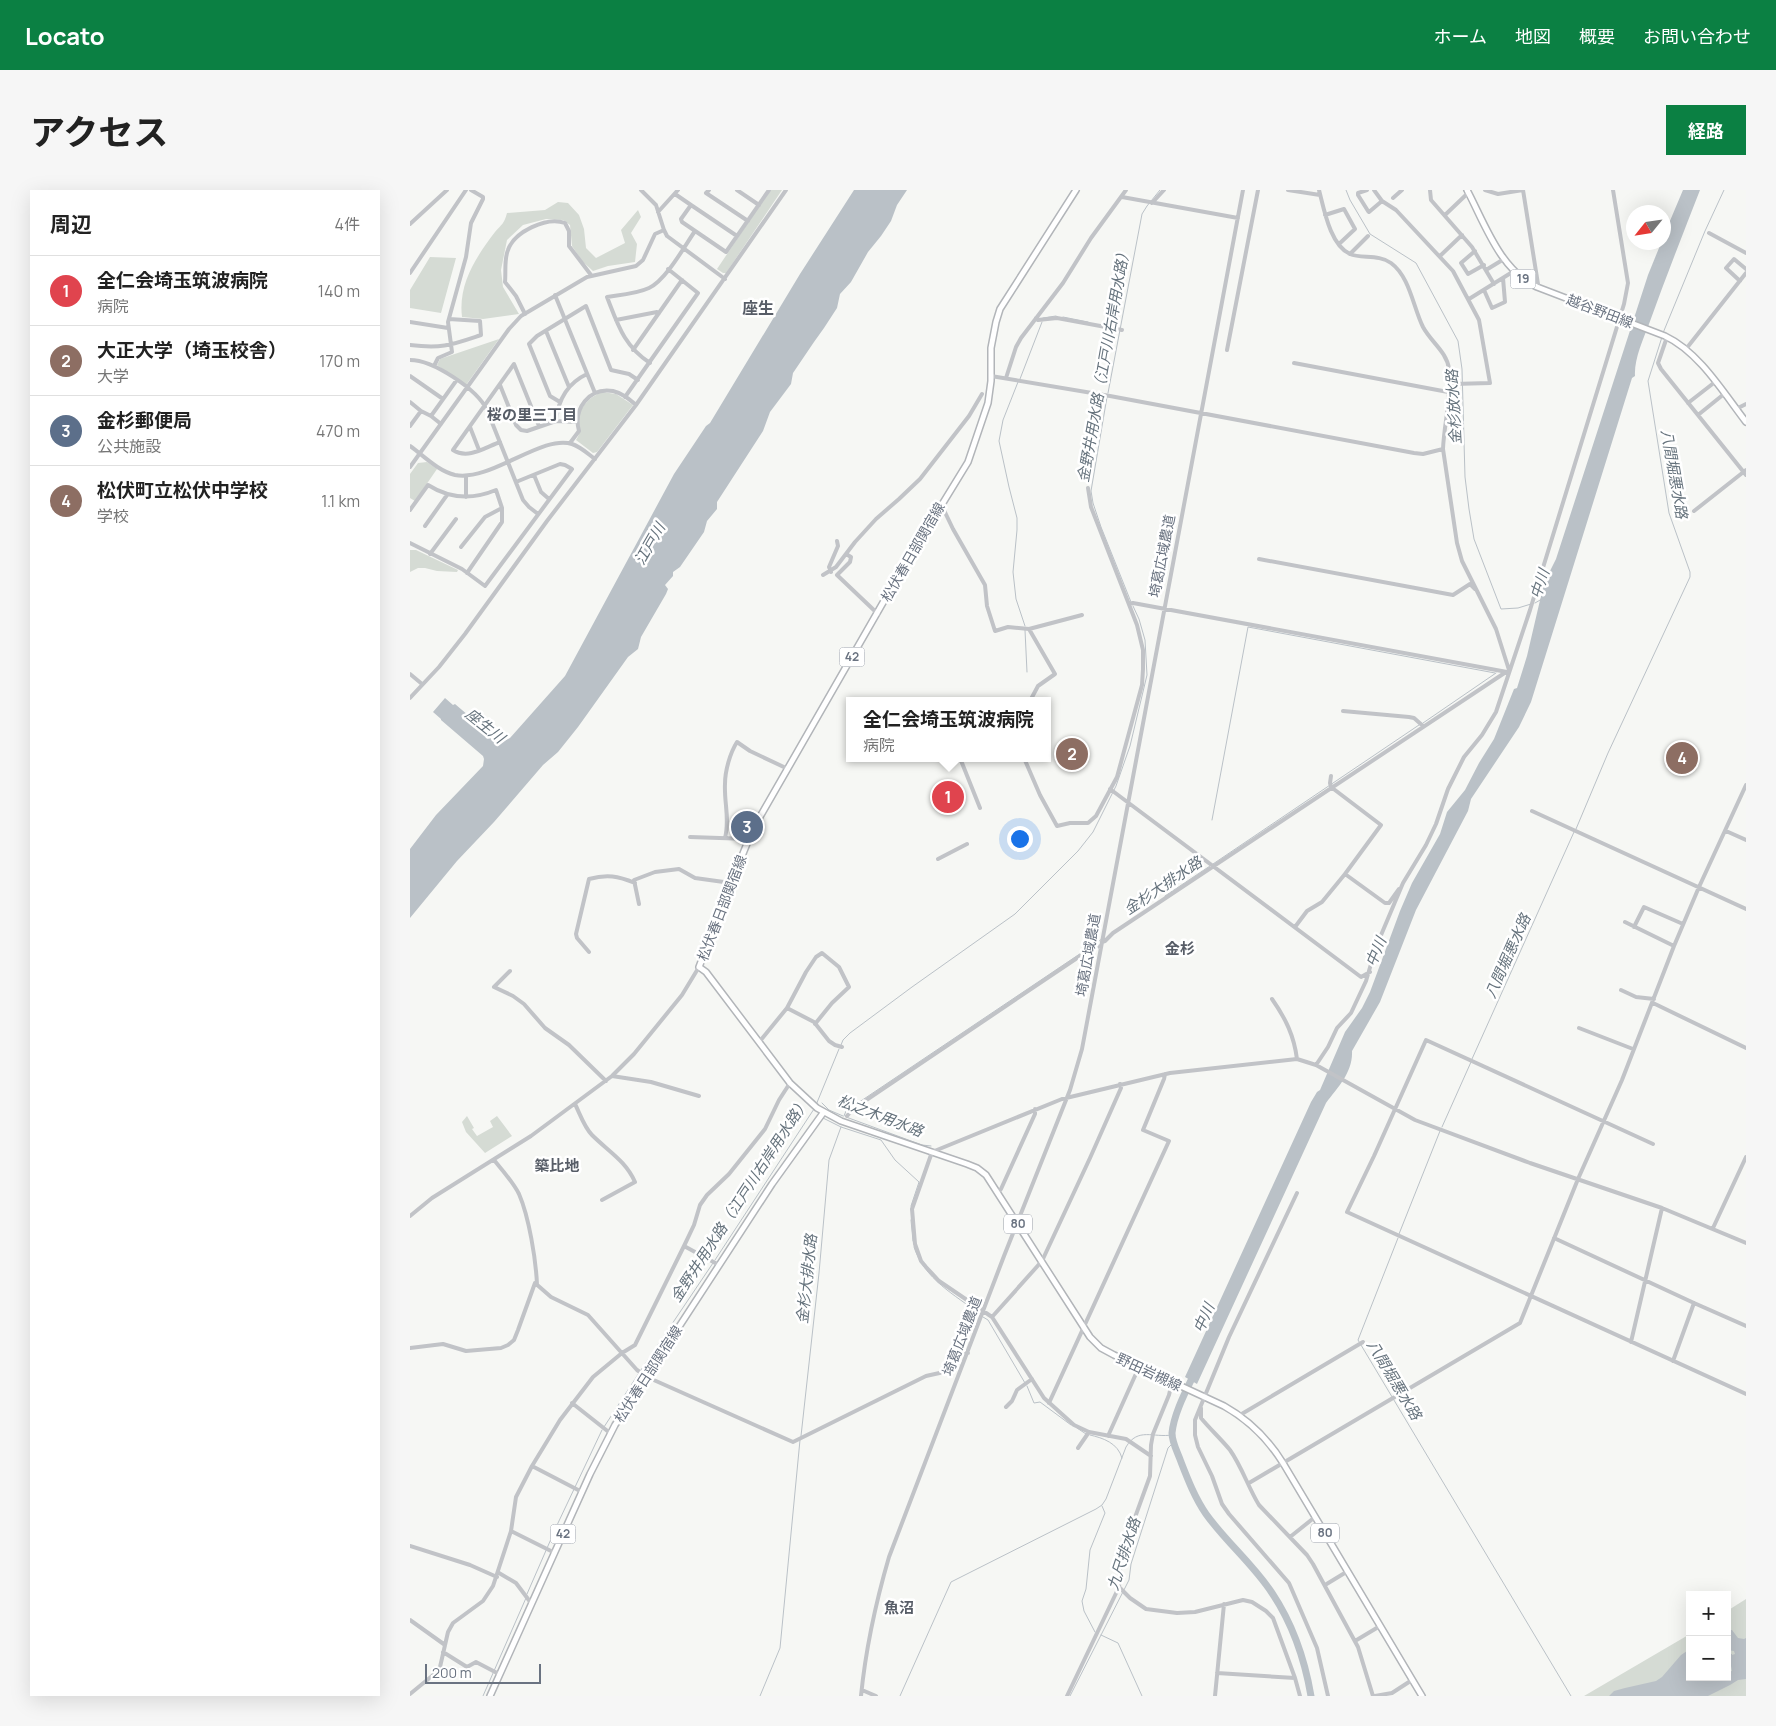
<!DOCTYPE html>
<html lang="ja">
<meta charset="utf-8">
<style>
body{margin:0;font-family:Manrope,"Noto Sans JP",sans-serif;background:#f6f6f6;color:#222}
.controls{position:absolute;right:15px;bottom:15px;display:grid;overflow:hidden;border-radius:0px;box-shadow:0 5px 20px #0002}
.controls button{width:45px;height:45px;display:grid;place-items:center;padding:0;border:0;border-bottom:1px solid #e0e0e0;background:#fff;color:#222;font:25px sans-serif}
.compass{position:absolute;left:1216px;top:15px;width:45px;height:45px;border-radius:50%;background:#fff;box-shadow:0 5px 20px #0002;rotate:240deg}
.scale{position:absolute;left:15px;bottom:12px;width:116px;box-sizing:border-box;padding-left:5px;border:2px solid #6a7381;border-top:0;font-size:14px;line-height:18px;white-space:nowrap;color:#6a7381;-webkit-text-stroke:4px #fff;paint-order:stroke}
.you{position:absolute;left:609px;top:648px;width:18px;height:18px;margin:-12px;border:4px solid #fff;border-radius:50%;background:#1a73e8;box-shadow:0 0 0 8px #1a73e833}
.badge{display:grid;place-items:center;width:32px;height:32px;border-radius:50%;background:#0b8043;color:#fff;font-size:16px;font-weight:700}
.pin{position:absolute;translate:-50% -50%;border:2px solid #fff;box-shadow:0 1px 5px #0006}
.popup{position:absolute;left:436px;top:507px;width:205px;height:65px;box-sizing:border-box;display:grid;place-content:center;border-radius:0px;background:#fff;filter:drop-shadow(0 1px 4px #0005);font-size:16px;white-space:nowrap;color:#767676}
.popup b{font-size:19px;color:#222}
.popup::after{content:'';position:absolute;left:50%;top:100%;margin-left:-10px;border:10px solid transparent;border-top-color:#fff}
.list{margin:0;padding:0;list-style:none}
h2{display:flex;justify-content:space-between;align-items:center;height:65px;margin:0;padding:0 20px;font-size:21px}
h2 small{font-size:16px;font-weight:400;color:#767676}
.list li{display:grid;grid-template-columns:32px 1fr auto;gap:15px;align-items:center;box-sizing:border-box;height:70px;padding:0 20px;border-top:1px solid #e0e0e0}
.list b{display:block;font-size:19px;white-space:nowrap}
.list p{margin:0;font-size:16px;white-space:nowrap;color:#767676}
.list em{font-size:16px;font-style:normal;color:#767676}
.map{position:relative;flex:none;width:1336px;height:1506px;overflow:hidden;border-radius:0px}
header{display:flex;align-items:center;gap:30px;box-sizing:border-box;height:70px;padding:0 25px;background:#0b8043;color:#fff}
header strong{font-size:24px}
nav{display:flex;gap:28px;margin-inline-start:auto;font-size:18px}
.intro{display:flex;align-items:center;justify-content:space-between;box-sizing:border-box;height:120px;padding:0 30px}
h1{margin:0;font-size:35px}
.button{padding:12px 22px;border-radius:0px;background:#0b8043;color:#fff;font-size:18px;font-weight:700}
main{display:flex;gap:30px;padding:0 30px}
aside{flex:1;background:#fff;border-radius:0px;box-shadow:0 5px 20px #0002}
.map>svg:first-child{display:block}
.green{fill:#d5dbd4}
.water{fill:#bac1c7}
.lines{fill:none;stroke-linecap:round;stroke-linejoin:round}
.stream{stroke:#bac1c7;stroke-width:1}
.river{stroke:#bac1c7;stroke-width:7}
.major-casing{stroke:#b2b5b9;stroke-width:8}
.minor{stroke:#c1c3c7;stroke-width:4}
.major{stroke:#fff;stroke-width:5}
.labels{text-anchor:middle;stroke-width:5;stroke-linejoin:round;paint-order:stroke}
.shield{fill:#fff;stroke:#979da7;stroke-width:1}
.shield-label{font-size:12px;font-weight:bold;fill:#6a7381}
.street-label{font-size:14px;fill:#6a7381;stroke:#fff}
.water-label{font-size:15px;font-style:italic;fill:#66737d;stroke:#fff}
.neighbourhood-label{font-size:15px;font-weight:bold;fill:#575d67;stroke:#fff}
.quarter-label{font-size:16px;font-weight:bold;fill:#575d67;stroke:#fff}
</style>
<header>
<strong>Locato</strong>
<nav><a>ホーム</a><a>地図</a><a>概要</a><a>お問い合わせ</a></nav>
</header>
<div class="intro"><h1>アクセス</h1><a class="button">経路</a></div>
<main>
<aside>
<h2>周辺<small>4件</small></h2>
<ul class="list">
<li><span class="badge" style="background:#e0444e">1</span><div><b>全仁会埼玉筑波病院</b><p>病院</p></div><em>140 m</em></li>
<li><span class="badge" style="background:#8d6e63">2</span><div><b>大正大学（埼玉校舎）</b><p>大学</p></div><em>170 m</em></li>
<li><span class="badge" style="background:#5c6f8a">3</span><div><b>金杉郵便局</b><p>公共施設</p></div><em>470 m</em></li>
<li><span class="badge" style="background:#8d6e63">4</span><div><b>松伏町立松伏中学校</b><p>学校</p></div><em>1.1 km</em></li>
</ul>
</aside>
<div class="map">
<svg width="1336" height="1506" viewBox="0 0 1336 1506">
<rect width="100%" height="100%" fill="#f6f7f4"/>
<path class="green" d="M360 0H372L316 83H313L307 79Z
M148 12 158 13 169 25 174 39 176 58 186 68 215 53 211 40 228 20 231 27 221 43 227 54 225 72 198 76 183 81 172 71 162 56 160 35 153 30 136 29 113 35 97 50 91 80 93 97 109 124 73 129 52 127C48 94 66 67 85 42 92 34 94 34 97 23L135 20Z
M20 67 46 68 31 123 0 118V100Z
M89 149 56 195 27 175 30 169Z
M192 202 206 204 223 215 187 262 183 263 166 250C171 242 170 240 169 232 168 217 180 207 192 202Z
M17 272 27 279 5 311 0 308V284L8 273Z
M0 360H6L48 380 47 382 27 381 15 378H8L0 382Z
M57 926 64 938 62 939 67 946 83 937 80 931 87 926 102 946 75 963 56 942 52 932Z
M1336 1409V1506H1174L1280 1444V1487H1317V1421Z"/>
<path class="water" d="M444 0H497L487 15 481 31 471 46 458 62 441 92 430 104 427 118 414 138 404 152 383 183 381 194 360 222 353 241 307 312V319L297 331 294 342 270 377 263 382V386L255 395 258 399 256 404 231 447 228 459 218 467 168 537 148 562 133 575 84 632 47 671 0 728V659L26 625 73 576 74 569 73 566 31 530V529L23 522 35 508 43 515 45 514 86 549 94 551 100 548 155 486 264 284 296 236 300 233 390 84Z
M1273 0H1290C1273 44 1255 89 1239 134 1233 150 1224 169 1225 186L1222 188 1121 512 1109 537 1061 609 1058 621 1006 720 970 812 942 861C943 882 928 897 916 913L787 1194 775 1187 901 912 907 902 910 900 935 842 952 818 960 802 990 721 1002 693 1030 644 1037 622 1055 600 1069 573 1084 549 1104 499 1107 498 1117 466 1134 393 1146 369 1238 85 1251 53 1254 52V45Z
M1317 1440H1322L1328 1448 1334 1449 1336 1448V1489L1328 1490 1320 1495 1298 1506H1199L1204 1501 1215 1498 1246 1491 1252 1487 1271 1465 1280 1459V1487H1317V1482L1322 1481 1321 1476 1317 1477V1463L1322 1464V1465L1325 1464 1324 1461 1317 1460Z"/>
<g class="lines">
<path class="stream" d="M936 0 940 10 960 44 1006 73 1048 151 1052 179 1055 287 1059 319 1064 349 1091 419 1108 418 1121 414
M653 127 678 132
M633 128 646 126
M1253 143 1295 41 1314 0
M610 189 632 132
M608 192 593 230 589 251 599 297 607 328V340L603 382 606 409 615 436
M698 203 732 24 737 16 750 0
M697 207 681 301 683 313 691 337 721 412
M1125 413 1132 409
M615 440 617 482
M1013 533 1086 483
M802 630 838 437 1085 483
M1166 639 1198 563 1280 387V382L1259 323 1238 191 1252 147
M803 674 1009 535
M755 706 800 676
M431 855 433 850 440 843 502 797 605 724 668 661 683 642 706 596 720 556 737 485 735 450 729 429 723 416
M1062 869 1164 642
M412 913 419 920 433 926
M406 915 429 859
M434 926 436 921 692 749
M411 927 431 937 471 950 485 970 509 992 501 1016
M436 927 512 955 521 956
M1032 937 1061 872
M501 1030 503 1051
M989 1044 1030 941
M988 1048 948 1150 1161 1506
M504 1057C514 1089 545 1105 570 1124
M305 1070 404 919
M573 1127 578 1130 615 1193
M231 1180 303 1073
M617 1196 624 1213 630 1212 661 1235
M194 1237 229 1183
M667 1238 676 1244
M680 1245C693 1248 708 1253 712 1268
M391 1246 409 1083 419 970 431 937
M117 1404 148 1333 192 1240
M685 1442 674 1421 672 1411 676 1399 680 1360 695 1323 692 1316
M691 1445 708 1453 732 1506
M73 1506 116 1408
M350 1506 370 1458 390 1250
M490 1506 541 1392 686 1319 692 1315 696 1309 716 1257C728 1237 743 1248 762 1245
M660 1506 719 1390 721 1374 758 1258 764 1252"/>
<path class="river" d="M785 1182C776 1201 764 1223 762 1243 762 1253 768 1263 771 1272 778 1290 785 1308 796 1324 816 1352 843 1374 862 1403 882 1433 895 1471 901 1506"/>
<defs>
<path id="major" d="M666 0 590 119 586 132 581 158V191L578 213 558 272 490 383 343 639 334 661 289 777 296 782 380 893 407 918 431 931 557 974 567 978 576 985 680 1147 691 1158 704 1165 814 1216C839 1230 858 1249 873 1273L1012 1506
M1057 0C1075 34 1090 80 1127 97L1255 146C1289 162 1313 202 1336 232
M80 1506 180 1284 205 1235 362 994 413 923"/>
</defs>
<use href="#major" class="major-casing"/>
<path class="minor" d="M231 0 246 15 254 40 257 46 315 89
M299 0 296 3 338 31
M327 0 349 15
M878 0 910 5
M909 0C914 19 920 55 940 64 951 69 969 64 981 73 1000 87 1003 117 1013 137 1021 152 1037 162 1039 179 1042 206 1034 233 1033 259L1047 353 1052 371 1086 439 1099 480
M957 0 948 3V5L958 21 959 22 972 11
M964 0 972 11 986 20 1043 81 1069 130 1080 193 1043 194 1039 200
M1020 0 1021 10 1062 57 1084 94
M1075 0 1088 4 1113 0
M1113 0 1128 94 1127 97
M265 4 281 15 271 29 272 32 316 62 359 0
M712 7 828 28
M983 8 992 0
M742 13 754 0
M281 15 327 46
M248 22 268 0
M915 25 934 19 945 39 929 54
M1035 25 1058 3
M0 34 37 0
M1299 43 1336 63
M1065 61 1051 73 1058 84 1074 75
M940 64 958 46
M1030 66 1052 45
M1076 80 1094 69
M0 83 56 0
M1330 91 1316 78 1324 69 1336 79
M1074 100 1082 118 1095 112 1093 88
M145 105 185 203
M1059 109 1104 81
M115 124 106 106 95 92C96 82 94 69 98 60 104 42 137 26 155 33L159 41V56L181 85
M626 128 628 130 647 128 712 140
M206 130 247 122 249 123
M0 132 38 138
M136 141 159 197
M1257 147 1248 173 1251 179 1336 285
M0 155C32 159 41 155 71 145L70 131 39 129
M1276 159 1336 83
M223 160 272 90
M817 160 848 0
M0 170C23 170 67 199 77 220L113 310 119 317 128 324
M240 173C214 156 208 135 197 107 210 105 226 104 239 98 256 90 274 57 285 41
M884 173 1038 202
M24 176 28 168 42 162 38 132 56 67 61 33 73 9V7L61 0
M0 186 33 209
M581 186 700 206 1004 263 1013 264 1033 259
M596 188 606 157 611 148 653 93 681 48 716 0
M90 195 106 235 111 240 117 241 146 231 167 232
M215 207 288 103 258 79
M0 212 11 221
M150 212 140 206 119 154 127 146 176 116 201 180 219 184 228 190
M1278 213 1305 192
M1326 219 1336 214
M1288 225 1314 204
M146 231C148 210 158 193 177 184
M31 234 21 226 46 191
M0 236 11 221 21 226
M60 237 69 260
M90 252C76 257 58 270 43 260L104 174 129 236
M160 253 169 241C163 219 179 197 203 201 212 203 219 209 226 215
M0 256C14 266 28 281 45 285 81 292 132 244 162 254 171 257 178 264 185 269
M0 277 99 139 111 126 177 87 226 76 233 70 245 44 254 40
M124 285 131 302 139 309
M56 286V307
M531 314 543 339 575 395 577 416 585 441 598 437 619 439 672 425
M0 320 18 295C40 309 62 310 86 300L92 318V332L57 383
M1284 321 1336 280
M15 336 37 305
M0 353 52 379 75 396 162 279 155 275 150 274 106 292
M51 357 75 327 92 318
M20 364 46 329
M436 364 441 367 440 372 427 385 468 424
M849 369 1043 405 1060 394 1065 399
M421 382 419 377 428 356 427 351
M413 385 426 377 445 352 466 329 489 309 510 289 559 226 572 204
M719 414 723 413 1097 482
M619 439 645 484 628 496 620 511
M0 484 12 494
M0 508 29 477 55 444 137 331 226 215 376 0
M933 521 999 527 1004 528 1013 536
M550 568 570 618
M614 568 630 605 647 636 660 633H678L686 626 707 587 732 495 733 479V460L727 435 681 317 678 298
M921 586 920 593 921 597 971 635 935 684 975 713H979L989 699
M700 599 951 787 960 782
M1122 621 1336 719
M1316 641 1336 650
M280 647 339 649
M315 648C320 629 314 613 315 594 315 581 320 563 327 552L340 561 378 579
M528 669 557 654
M229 714 224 690 245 682 269 679 285 688 321 693
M1215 732 1264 756
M885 737 897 721 912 712 935 684
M1224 737 1234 717 1273 734
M692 752 695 751 703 743 1096 482
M179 762 167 748 166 744 179 689C197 684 208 686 225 693
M100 781 84 797 103 806 114 814 135 838 159 855 196 891
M1211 800 1226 807 1244 809
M862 809C876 829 884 846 887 869
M1243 813 1336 858
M377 818 404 832 419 851 425 855 432 857
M1169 838 1223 859
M350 851 377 818 396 782 406 767 412 763 429 777 439 797 422 813 405 834
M906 875 918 857 927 838 941 823 956 791 966 757 993 693 1016 655 1026 634 1038 599 1054 567 1072 545 1086 522 1120 420 1214 114 1218 93 1203 0
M202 886 241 892 289 906
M165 914C170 924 174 937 182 945 198 961 216 971 225 992L192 1010
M437 926 443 919 685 756 691 757
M1243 954 1016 850 964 966 937 1022 1336 1204
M84 970C93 981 103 992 109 1004 119 1027 126 1070 127 1095
M588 1002 591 999 625 924V919
M887 1003 819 1147 785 1230V1245L788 1257 802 1286 812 1314 819 1324 879 1393 907 1458 918 1506
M0 1026 22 1008 121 946 202 886 224 864 272 805 289 777
M1303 1038 1336 967
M1144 1048 1284 1113 1336 1136
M274 1056 309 1075
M582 1127 632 1071 680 968 711 898 710 894
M1221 1152 1252 1018
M0 1158 33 1154 56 1161 91 1158 98 1155 104 1150 108 1140 125 1093 141 1107 178 1125 227 1180 237 1187 383 1252 516 1186 534 1182 554 1163H558
M1263 1171 1284 1113
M162 1213 200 1243
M639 1213 759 951 733 940 754 889 755 884
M596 1217 602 1211 607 1200 622 1189
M791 1218V1228C800 1239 811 1249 820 1260 832 1277 838 1297 849 1315L897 1365 903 1374 948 1457 963 1506
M830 1225 953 1152
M698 1246 729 1177
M668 1258 679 1242
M741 1266 716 1249 679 1242 664 1235 634 1208 582 1127 529 1091 516 1077 511 1071 505 1054 502 1019 522 962 652 909 760 883 887 869 906 875 1005 930 1120 973 1252 1018 1336 1053
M122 1276 172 1302
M839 1293 1110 1133 1168 989 1212 890 1264 756 1289 697 1336 595
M101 1341 145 1363
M880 1347 905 1327
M0 1356 60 1375 87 1387
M89 1383 106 1393 121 1413
M915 1395 938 1381
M709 1397 720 1408 736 1419 767 1423 785 1422 833 1410 842 1412 856 1421 863 1428 885 1488 890 1506
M0 1430 35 1455
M945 1451 970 1436
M33 1462 57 1477 66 1472 89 1484
M807 1483 885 1488
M452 1500 466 1506
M0 1504 22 1486 30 1477 38 1442 43 1433 73 1411 83 1396 101 1341 106 1307 122 1276 150 1230 183 1187 212 1163 225 1155 274 1056 284 1035 290 1015 297 1005 319 984 355 939 369 910 380 893
M451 1506C456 1456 465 1415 479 1367L594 1066 660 900 672 859 833 0
M657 1506 709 1397 711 1366 740 1286 741 1255 743 1244 759 1205 762 1192
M805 1506 814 1414
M965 1506 982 1503 1002 1490"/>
<use href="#major" class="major"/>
</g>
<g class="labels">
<g class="shield">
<rect x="1100.5" y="79.5" width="25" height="19" rx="4"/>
<rect x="429.5" y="457.5" width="25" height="19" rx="4"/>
<rect x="594" y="1024.5" width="28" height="19" rx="4"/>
<rect x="901" y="1333.5" width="28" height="19" rx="4"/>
<rect x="140.5" y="1334.5" width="25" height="19" rx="4"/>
</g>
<g class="shield-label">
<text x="1113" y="93">19</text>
<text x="442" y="471">42</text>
<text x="608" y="1038">80</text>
<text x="915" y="1347">80</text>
<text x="153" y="1348">42</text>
</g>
<g class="street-label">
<text transform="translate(1190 121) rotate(21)" y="5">越谷野田線</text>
<text transform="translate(503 362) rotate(-60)" y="5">松伏春日部関宿線</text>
<text transform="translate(752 366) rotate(-79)" y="5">埼葛広域農道</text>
<text transform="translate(312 718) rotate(-69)" y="5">松伏春日部関宿線</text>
<text transform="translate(678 765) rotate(-80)" y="5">埼葛広域農道</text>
<text transform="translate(552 1146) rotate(-69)" y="5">埼葛広域農道</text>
<text transform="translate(739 1182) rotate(25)" y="5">野田岩槻線</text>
<text transform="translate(238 1184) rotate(-57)" y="5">松伏春日部関宿線</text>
</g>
<g class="water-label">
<text transform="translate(694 174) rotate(-80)" y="5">金野井用水路（江戸川右岸用水路）</text>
<text transform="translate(1044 217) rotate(-93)" y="5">金杉放水路</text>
<text transform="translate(1264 284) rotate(80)" y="5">八間堀悪水路</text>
<text transform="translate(240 354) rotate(-60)" y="5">江戸川</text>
<text transform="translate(1130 394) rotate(-72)" y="5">中川</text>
<text transform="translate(75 536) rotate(39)" y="5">座生川</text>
<text transform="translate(753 696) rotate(-34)" y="5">金杉大排水路</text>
<text transform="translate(966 762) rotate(-68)" y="5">中川</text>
<text transform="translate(1098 766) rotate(-66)" y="5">八間堀悪水路</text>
<text transform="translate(470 926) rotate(21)" y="5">松之木用水路</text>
<text transform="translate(330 1010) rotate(-57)" y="5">金野井用水路（江戸川右岸用水路）</text>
<text transform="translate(397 1089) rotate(-84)" y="5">金杉大排水路</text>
<text transform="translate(794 1128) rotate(-66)" y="5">中川</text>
<text transform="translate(984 1190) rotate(59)" y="5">八間堀悪水路</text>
<text transform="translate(714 1364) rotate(-72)" y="5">九尺排水路</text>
</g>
<g class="neighbourhood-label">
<text x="122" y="230">桜の里三丁目</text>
<text x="770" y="764">金杉</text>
<text x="147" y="981">築比地</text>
<text x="489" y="1423">魚沼</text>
</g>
<g class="quarter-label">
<text x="348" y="124">座生</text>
</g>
</g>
</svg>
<div class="controls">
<button>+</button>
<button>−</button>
</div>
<svg class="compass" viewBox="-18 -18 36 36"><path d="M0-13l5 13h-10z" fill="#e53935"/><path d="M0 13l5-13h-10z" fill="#767676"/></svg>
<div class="scale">200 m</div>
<div class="you"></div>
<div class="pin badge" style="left:538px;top:607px;background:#e0444e">1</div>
<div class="popup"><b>全仁会埼玉筑波病院</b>病院</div>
<div class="pin badge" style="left:662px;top:564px;background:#8d6e63">2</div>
<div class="pin badge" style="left:337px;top:637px;background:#5c6f8a">3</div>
<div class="pin badge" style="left:1272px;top:568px;background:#8d6e63">4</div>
</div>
</main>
